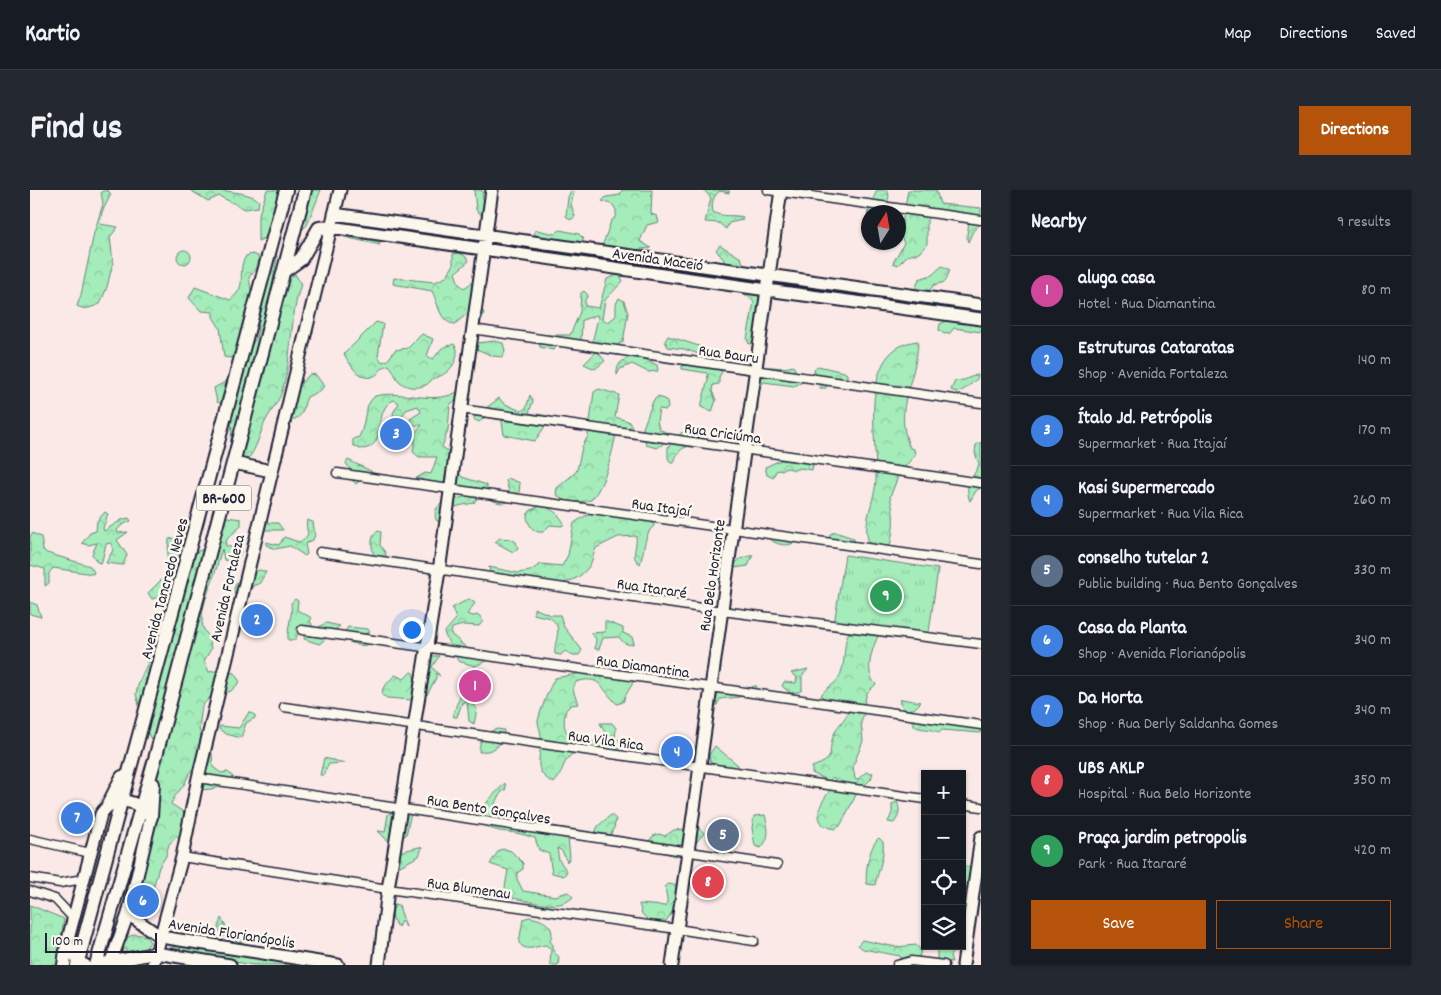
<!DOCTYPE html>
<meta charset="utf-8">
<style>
body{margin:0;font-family:Dekko,sans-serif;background:#242831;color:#f1f3f6}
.controls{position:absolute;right:15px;bottom:15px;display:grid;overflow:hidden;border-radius:0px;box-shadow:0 1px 4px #0004}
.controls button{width:45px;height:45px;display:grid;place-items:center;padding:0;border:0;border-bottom:1px solid #363941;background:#171b24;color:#f1f3f6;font:25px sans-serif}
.compass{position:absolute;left:831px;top:15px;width:45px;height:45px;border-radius:50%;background:#171b24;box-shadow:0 1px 4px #0004;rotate:11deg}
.scale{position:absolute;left:15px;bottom:12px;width:112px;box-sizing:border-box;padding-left:5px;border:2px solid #22223b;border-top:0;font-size:14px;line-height:18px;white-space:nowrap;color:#22223b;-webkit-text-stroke:4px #fbf7ec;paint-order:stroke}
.you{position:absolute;left:381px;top:439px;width:18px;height:18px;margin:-12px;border:4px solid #fff;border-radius:50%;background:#1a73e8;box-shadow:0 0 0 8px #1a73e833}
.badge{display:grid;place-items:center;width:32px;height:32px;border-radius:50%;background:#b45309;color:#fff;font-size:16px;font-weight:700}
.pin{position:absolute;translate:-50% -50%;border:2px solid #fff;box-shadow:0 1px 5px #0006}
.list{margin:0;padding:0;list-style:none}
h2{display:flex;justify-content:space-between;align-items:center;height:65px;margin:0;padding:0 20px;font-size:21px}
h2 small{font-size:16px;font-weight:400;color:#9ea1a6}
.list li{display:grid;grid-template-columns:32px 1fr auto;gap:15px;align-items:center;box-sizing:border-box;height:70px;padding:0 20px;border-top:1px solid #363941}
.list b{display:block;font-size:19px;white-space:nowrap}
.list p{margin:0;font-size:16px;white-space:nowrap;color:#9ea1a6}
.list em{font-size:16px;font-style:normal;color:#9ea1a6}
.actions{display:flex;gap:10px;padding:15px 20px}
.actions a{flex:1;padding:11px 0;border:1px solid #b45309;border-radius:0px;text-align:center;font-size:18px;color:#b45309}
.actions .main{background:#b45309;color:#fff}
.icon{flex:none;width:28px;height:28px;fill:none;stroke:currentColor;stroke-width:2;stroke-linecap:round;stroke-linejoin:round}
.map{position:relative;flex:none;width:951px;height:775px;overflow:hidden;border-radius:0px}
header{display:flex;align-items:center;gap:30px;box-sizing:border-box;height:70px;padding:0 25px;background:#171b24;border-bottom:1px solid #363941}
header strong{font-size:24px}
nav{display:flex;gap:28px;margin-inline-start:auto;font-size:18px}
.intro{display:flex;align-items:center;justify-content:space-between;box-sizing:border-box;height:120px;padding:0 30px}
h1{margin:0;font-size:35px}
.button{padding:12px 22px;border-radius:0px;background:#b45309;color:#fff;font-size:18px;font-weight:700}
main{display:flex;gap:30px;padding:0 30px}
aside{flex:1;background:#171b24;border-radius:0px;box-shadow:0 1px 4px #0004}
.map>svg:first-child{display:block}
.grass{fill:url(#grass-tufts);stroke:#63877a}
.forest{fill:url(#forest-crowns);stroke:#63877a}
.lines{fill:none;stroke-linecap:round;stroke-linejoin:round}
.street-casing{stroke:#22223b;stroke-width:11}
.secondary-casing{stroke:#22223b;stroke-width:15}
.primary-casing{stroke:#22223b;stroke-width:16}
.street{stroke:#fbf7ec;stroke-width:8}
.secondary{stroke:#fbf7ec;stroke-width:11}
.primary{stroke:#fbf7ec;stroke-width:12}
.labels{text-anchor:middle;stroke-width:5;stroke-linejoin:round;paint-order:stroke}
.shield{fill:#fbf7ec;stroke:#636270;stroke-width:1}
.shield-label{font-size:15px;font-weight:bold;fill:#22223b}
.street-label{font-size:16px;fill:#22223b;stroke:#fbf7ec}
</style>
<header>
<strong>Kartio</strong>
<nav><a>Map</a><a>Directions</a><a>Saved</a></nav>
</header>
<div class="intro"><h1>Find us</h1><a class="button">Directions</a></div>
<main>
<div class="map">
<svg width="951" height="775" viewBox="0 0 951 775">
<defs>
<pattern id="grass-tufts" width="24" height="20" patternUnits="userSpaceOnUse" patternTransform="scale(1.25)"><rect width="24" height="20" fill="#a4ecb9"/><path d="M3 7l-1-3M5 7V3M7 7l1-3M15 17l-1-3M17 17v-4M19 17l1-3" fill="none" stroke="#8dcaa0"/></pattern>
<pattern id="forest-crowns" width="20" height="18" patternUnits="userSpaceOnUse" patternTransform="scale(1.25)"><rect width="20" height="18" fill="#a4ecb9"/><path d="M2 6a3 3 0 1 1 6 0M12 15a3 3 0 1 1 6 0" fill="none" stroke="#8dcaa0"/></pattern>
</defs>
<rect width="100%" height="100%" fill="#fae9e6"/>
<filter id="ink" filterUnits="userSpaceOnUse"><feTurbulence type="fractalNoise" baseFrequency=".02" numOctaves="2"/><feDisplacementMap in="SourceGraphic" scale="10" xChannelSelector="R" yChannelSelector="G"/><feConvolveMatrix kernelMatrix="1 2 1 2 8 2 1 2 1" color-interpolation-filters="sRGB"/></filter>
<g filter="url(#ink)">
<path class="grass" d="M815 365 908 379 898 449 804 434Z
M144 753 279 775H223L144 761 142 759Z"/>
<path class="forest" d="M77 0 81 4 72 22 70 34 88 37 80 47 83 72 77 97 70 114C61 117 56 121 47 116L51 105 64 43 73 14 71 2Z
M160 0C178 0 220 0 229 11L228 17 215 19 189 6 178 11Z
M237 0H254L239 46 228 51V27Z
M268 0H291L277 35 268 44 256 43 264 25Z
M444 0H452L453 9 456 12 455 28 446 20Z
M592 0H622L621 24 627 26 629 32 617 35 610 51 621 58 604 60 600 72 588 75 552 67 549 62 573 54 581 31 586 26V20L583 15 572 11 576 7 590 5Z
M674 0H699V3L690 1C683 6 681 13 683 22 692 28 703 24 713 27L712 30 699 33 696 39 689 33 675 32 681 8Z
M847 0H857C861 7 858 13 852 17L855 22H838V27C836 17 844 9 847 0Z
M878 0H906L910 14 951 18V33L943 41 938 52C935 44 940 38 938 29L903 25 897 29V54L889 63 877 66 868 75 863 73 874 53 870 44Z
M541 1 544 2 541 14 545 27 540 30 536 26 538 7Z
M317 27 377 38 372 42 347 49 350 55 314 47 310 42 322 36 317 34Z
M507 40 525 44 530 40 549 44 554 49 548 55 507 48 504 42Z
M243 55 247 67 243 91H255L265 84 271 94C259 129 263 166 252 201 249 212 239 223 234 234 228 249 225 265 212 274L201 268C199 250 205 233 198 217L187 212 184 198 195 192 203 184 226 148Z
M690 55 711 68 716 81 727 88 723 92 666 87 662 82 665 76H695L694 70 686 60Z
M147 67a7 7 0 1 1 14 0a7 7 0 1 1-14 0Z
M429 63 435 66 439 71 425 83 429 94 434 98 455 84 456 90 451 118 454 123 452 129 445 128 444 122H439L425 134C409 133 408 112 402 101L363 94 364 88 405 92 416 87 423 76V64Z
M222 64 228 66C231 76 226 79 219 87L223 112 205 165 200 168 194 167 190 138 183 127V122L171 121 159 108 165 97 200 110C220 95 205 83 216 66Z
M912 76 920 80 915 92 904 95 898 102 885 100 889 89 902 85Z
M587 85H590L593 91 575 110 572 129 578 132 586 126V114L589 108 594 111 598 123 593 152 582 158 562 153 568 128 567 125 552 130 551 151 529 154 523 160 510 157 509 151 515 145H540L550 122 551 103 554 101 558 105 555 110V116L569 118 577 89Z
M743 91 848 103 838 109 766 98 754 99 742 95Z
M730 99C732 115 728 138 722 153L719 154 717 149 724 112 710 100Z
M918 130 951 135V142L924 138 920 143 914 144 909 140 910 134Z
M346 132 353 134 348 166 352 172 358 170 365 160 378 158 392 144 403 149 397 166 403 169 412 158 424 154 427 159C428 175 417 185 402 189 397 199 378 200 370 192 365 188 364 180 359 175 351 176 351 183 344 186 330 193 319 173 314 164Z
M638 146 672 157 674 162 669 164 654 159 638 157 635 151Z
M464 151 473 153 475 161 473 167 463 166 444 158 448 153Z
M888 151C887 192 862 216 880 258L884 259 885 265 869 284 860 307C865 325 864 338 860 356L850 358 840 355C830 333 846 311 846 288 847 247 827 157 888 151Z
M567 161 575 171 565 179 554 174Z
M601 167 615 169 627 175 628 181 618 182 602 174 590 179 587 185C586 174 592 170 601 167Z
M661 174 688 177 692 182 689 187V194L683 195 682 201 686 210 682 222 671 217 678 189 677 183 652 179V176Z
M763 176 768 185 777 190 764 196 733 192 727 206 728 220 723 223C711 198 719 198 734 178 743 175 752 180 763 176Z
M788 176 814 182 817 184V191L798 194 796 198H790L784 180Z
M280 184 286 185 294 196 290 201 277 207C272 218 275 228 260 230L266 199Z
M948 184 947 189C939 195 931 206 921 200L925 191 934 190Z
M569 199 589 205 585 227 598 231 602 236 586 244C582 264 575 295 561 310 549 312 536 315 526 304L527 298 546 282 548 276 552 257 558 246 564 202Z
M430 200 429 209 420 214 418 240 412 257 418 261 430 256 434 260 430 263 428 282 432 287 457 295V301L451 303 444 313C423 317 423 315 411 333L406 330C401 311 421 311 434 307L432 295C421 300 401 294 391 289L390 291 380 292 395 283 401 284 407 267H389L383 262 385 250 384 244 392 235H381L380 229 391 222 388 216 376 220 369 231 364 229 363 223 369 213 364 210C341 219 360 259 330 259L323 255V249L329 247C337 232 332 217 345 206 373 199 406 217 430 200Z
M500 205 503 211 499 223 519 226 527 230 515 236 505 251 474 245 471 225H458L449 232 443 229C451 220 460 216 469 208L473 213 491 221 496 218Z
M628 206 637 211 638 218 636 220 629 219 627 231 629 239 638 243 632 255 627 258 616 255 613 238 623 211Z
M652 242 666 244 683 252C664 256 649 252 644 273H641L638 268V257Z
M951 252V297L946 301 940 311C933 294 944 288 949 274L945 263 946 255Z
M318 270 341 281 344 287 332 289 326 294 319 287 321 281 316 273Z
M751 270 780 274 783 275 782 280 770 278 764 280 758 278 746 281 743 288 737 285 735 277Z
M478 288 490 293 489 303C482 314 470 316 459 308L479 302 476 290Z
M510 316C519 316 531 325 534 334L532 336 520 335 513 342C504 344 497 334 497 325L501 320Z
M75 322 78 324 73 338 74 341 93 329 99 328 101 331 92 335 87 340 88 343 98 342 87 350 97 365 93 375 76 373 83 360 81 353 76 354 72 371 70 373 67 372 62 364 67 353 58 355 52 353 60 343 66 341 67 331Z
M568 323 622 330 624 336C614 342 614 364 610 374 599 366 608 358 606 346L588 347 566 358C563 365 562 374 557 379 534 407 489 389 460 383L459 377 488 383 500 381 511 374 532 376 538 365 544 333 555 326Z
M197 327 211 329V336L197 349 195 355 211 361 206 373 194 370 192 359C189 367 188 375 185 382 181 398 162 433 179 446L181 459 174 471 179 482 192 480 204 483 210 492 201 501 180 507 172 516 169 539 176 562 182 563 183 577 191 583 198 582 203 587C196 599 182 599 170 600L169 572C161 579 159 584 155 593 151 600 145 604 141 614L152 621 157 629 154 641 139 654 136 666 129 677 122 702 113 693 101 695 95 706 90 694 103 672V659L109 636 117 626 114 589 122 563V551L116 540 106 504 109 492 119 470 125 448 140 422 160 370 168 361 175 359 192 331Z
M277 330 283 332 285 345 283 350 275 354 277 364 275 366 260 356 245 359 236 355V352L249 355 254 347 269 352C284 344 274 342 277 330Z
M234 333H248L253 340H235L232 339Z
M348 341 351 342 350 355 356 364 355 371 344 367C342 357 339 347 348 341Z
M805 342 823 348 825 352 800 351V344Z
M2 343 11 347 13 360 17 363 60 376 64 382 63 384 23 378 19 383V393L15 396V379L0 375V347Z
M736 346 764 349 766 352C757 358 743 354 736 346Z
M145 348 152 351 149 365 153 370 146 394 140 395 133 406 122 409 118 403 136 385 139 349Z
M470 348 481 349 486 352 488 358 483 362 465 352Z
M723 365 718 376 704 378 703 375 710 369Z
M230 380 236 382 229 394 224 395 217 406 208 407 205 405C200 390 218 383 230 380Z
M265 409 268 411 267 420 282 428 280 431 283 437 287 438 296 433 310 436 304 440H295L315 442 318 437 338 439 340 442 334 444 337 455C325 459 308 442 299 447 295 448 293 452 289 454L274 449 275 443 270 440 265 450H258C257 436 263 426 261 413Z
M439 409 445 413 437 424 443 426 449 425 453 431 449 436 433 435 422 438 421 444 440 461 458 470 445 476 428 471 414 443 426 429 422 418Z
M0 412 7 415 11 427 0 424Z
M504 418 520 425H530L534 437 552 460 549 465H543L535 461 531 465 525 464C523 452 535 437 520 428 516 426 509 426 504 424Z
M575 431 593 438V443L602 447 604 453C598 457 592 452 589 447L573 448 569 459H565L566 449 560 443 575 442Z
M826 442 849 444C843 456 833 483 846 494L837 503 834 514 835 521 831 532 833 551 823 576 825 589 827 590 836 582 843 583 841 589 827 603 810 636 804 639 793 635C780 618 801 605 805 589L803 587 799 591 782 583V577C808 568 796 565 804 544 808 535 816 528 820 520L796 510 791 505C798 496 803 496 808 489 816 476 813 460 817 446L819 443Z
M401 466H409L402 477 410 486 406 483V488L397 505 394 504Z
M567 474 578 482 604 489C602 498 595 503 593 512L587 514C571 499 571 484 546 492 540 501 546 505 548 514L541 515 536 520C532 536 534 547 551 550 560 551 567 552 575 550L576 545 570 533H582L586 538 585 549 591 550 594 556C579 567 549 556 540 566 532 573 533 584 524 593 500 581 512 567 511 546 511 541 508 536 508 531 510 521 520 496 525 488L557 482 561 476Z
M778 479 772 486V500L769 502 760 503 752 496 754 492 766 493 767 487 761 483Z
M381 482 383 483 386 493 382 510 357 508 352 505 353 498 365 485 374 489Z
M724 496H727C722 509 702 507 690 509L687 515 684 516 686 498 718 499Z
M436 503 442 505V514L447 519 444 534 439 531 437 510 432 513 427 527H424L423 524 430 506Z
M871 509 891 512 884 519 874 520 870 512Z
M219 522 225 525V528L216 533 211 548 196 544 189 539 190 536 209 538Z
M893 530 951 531V543L912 540 909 543C901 537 890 541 883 535V531Z
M467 539 474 540C473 557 464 561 449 562 449 550 455 542 467 539Z
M685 556 708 575 709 580 681 575 679 565Z
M294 568 315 573 299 574 293 585H290Z
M475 593 476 599C467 604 462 618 463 628L544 647 538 648 540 667 537 672 532 661 527 658 529 670 537 681 534 686 522 683 519 664 509 660 505 648C498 646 492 644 486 643 471 641 443 641 454 617 458 609 469 600 475 593Z
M867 612C871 620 869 626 864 633L858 632 862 623V614Z
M376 621 381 623 376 645 360 653 348 641 355 642 358 624 364 622 362 634 364 636Z
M581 625 586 629 584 638 577 651 564 645 568 636Z
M735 625C738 638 741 647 731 658L725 656 722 638 724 626Z
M669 638 674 643 666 653 660 655 645 666 614 657 623 646 629 644 635 646 644 640Z
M849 648 853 652C855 666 848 681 845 695L837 694C834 684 840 654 849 648Z
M389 657 392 658 389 666 370 676 365 673 369 662Z
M475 659 481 661 493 673V679L487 683V689L493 701 525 706 538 702 543 707C528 722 501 711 483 708L475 697 478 680 460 674 469 660Z
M937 676 942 680 940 698 932 696V680Z
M637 694 646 695 644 719 636 731H619L612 724 609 714 635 716C641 709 632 701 637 694Z
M366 714 369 716 376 737 371 731 368 737C362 731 360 721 366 714Z
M0 715 34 729 27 775H0Z
M499 727C513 729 527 736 520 751L523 755 524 762 529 767 528 775H520L521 759 516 755C505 756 497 763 489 753L493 729Z
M191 728 195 734 197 746 219 749 211 752 193 746 188 738Z
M105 744 116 746 120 752 113 762 105 765 96 761 92 756 98 747Z
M832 750 866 757 886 755 891 760 887 775H876L870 766 833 759 828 755Z
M919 756H926L925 761 920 765 922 772 907 769V760Z"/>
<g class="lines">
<defs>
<path id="street" d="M738 0 951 30
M442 139 951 213
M431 219 951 293
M307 283 951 374
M290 362 692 421 951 454
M272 440 951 535
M254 517 895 609
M168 588 747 675
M932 614 951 617
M0 649 60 663
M152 667 358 699 647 739 724 751
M0 688 30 693 53 689
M0 701 25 709 43 728
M867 775 881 771 914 775"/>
<path id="secondary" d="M304 24 951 115
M300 37 737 100 951 129
M204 273 241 281
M98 724 131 747 308 775
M76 773 126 763 200 775
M55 775 48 772 37 753 71 624C85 603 107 610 121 627L98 724 81 771
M123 775 152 667 168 588 310 0
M349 775 358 699 409 381 462 0
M642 775 751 0
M933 775 951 647"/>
<path id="primary" d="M254 81 271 69 289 38 300 37
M78 615 92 587
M121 627 123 594
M34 775 37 753
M47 775 256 0
M66 775 125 569 275 0
M80 775 81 771"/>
</defs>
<use href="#street" class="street-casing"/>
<use href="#secondary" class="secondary-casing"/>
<use href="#primary" class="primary-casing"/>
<use href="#street" class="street"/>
<use href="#secondary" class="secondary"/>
<use href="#primary" class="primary"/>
</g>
</g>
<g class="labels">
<rect class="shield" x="166.5" y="295.5" width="55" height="25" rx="4"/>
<g class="shield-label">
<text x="194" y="313">BR-600</text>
</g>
<g class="street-label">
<text transform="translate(628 68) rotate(8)" y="6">Avenida Maceió</text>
<text transform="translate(699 163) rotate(8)" y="6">Rua Bauru</text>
<text transform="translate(693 242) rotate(8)" y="6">Rua Criciúma</text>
<text transform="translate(631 316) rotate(8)" y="6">Rua Itajaí</text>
<text transform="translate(681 385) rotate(-82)" y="6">Rua Belo Horizonte</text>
<text transform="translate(622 397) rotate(8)" y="6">Rua Itararé</text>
<text transform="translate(133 398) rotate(-75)" y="6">Avenida Tancredo Neves</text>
<text transform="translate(196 398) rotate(-77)" y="6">Avenida Fortaleza</text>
<text transform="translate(613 475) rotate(8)" y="6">Rua Diamantina</text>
<text transform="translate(576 549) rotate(8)" y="6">Rua Vila Rica</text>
<text transform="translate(459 618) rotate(9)" y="6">Rua Bento Gonçalves</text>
<text transform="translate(439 697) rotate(8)" y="6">Rua Blumenau</text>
<text transform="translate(202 742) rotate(9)" y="6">Avenida Florianópolis</text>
</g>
</g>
</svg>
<div class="controls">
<button>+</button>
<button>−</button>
<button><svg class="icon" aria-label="locate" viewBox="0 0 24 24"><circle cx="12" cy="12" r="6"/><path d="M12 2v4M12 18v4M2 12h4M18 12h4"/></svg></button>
<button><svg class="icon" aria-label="layers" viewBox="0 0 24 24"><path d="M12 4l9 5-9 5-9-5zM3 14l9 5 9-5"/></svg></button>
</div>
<svg class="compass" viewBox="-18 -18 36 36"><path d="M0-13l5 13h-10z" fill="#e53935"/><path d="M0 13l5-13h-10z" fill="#9ea1a6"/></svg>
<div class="scale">100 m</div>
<div class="you"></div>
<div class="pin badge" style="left:445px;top:496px;background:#d1479c">1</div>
<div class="pin badge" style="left:227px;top:430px;background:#3f7fe0">2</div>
<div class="pin badge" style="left:366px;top:244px;background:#3f7fe0">3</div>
<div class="pin badge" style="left:647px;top:562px;background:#3f7fe0">4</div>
<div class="pin badge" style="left:693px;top:645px;background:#5c6f8a">5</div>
<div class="pin badge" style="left:113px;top:711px;background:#3f7fe0">6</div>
<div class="pin badge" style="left:47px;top:628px;background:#3f7fe0">7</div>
<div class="pin badge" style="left:678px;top:692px;background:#e0444e">8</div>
<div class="pin badge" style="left:856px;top:406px;background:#2e9e5b">9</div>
</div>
<aside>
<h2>Nearby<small>9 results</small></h2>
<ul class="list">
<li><span class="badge" style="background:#d1479c">1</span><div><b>aluga casa</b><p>Hotel · Rua Diamantina</p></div><em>80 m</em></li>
<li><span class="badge" style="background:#3f7fe0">2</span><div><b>Estruturas Cataratas</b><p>Shop · Avenida Fortaleza</p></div><em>140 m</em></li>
<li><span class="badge" style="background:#3f7fe0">3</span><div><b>Ítalo Jd. Petrópolis</b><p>Supermarket · Rua Itajaí</p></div><em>170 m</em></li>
<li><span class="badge" style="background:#3f7fe0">4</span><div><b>Kasi Supermercado</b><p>Supermarket · Rua Vila Rica</p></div><em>260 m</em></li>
<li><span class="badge" style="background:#5c6f8a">5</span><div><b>conselho tutelar 2</b><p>Public building · Rua Bento Gonçalves</p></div><em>330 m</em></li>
<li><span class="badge" style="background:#3f7fe0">6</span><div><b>Casa da Planta</b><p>Shop · Avenida Florianópolis</p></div><em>340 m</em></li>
<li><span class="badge" style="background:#3f7fe0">7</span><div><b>Da Horta</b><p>Shop · Rua Derly Saldanha Gomes</p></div><em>340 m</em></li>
<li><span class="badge" style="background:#e0444e">8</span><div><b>UBS AKLP</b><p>Hospital · Rua Belo Horizonte</p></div><em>350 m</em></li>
<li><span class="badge" style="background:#2e9e5b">9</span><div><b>Praça jardim petropolis</b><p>Park · Rua Itararé</p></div><em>420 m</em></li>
</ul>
<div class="actions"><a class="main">Save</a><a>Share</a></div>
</aside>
</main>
